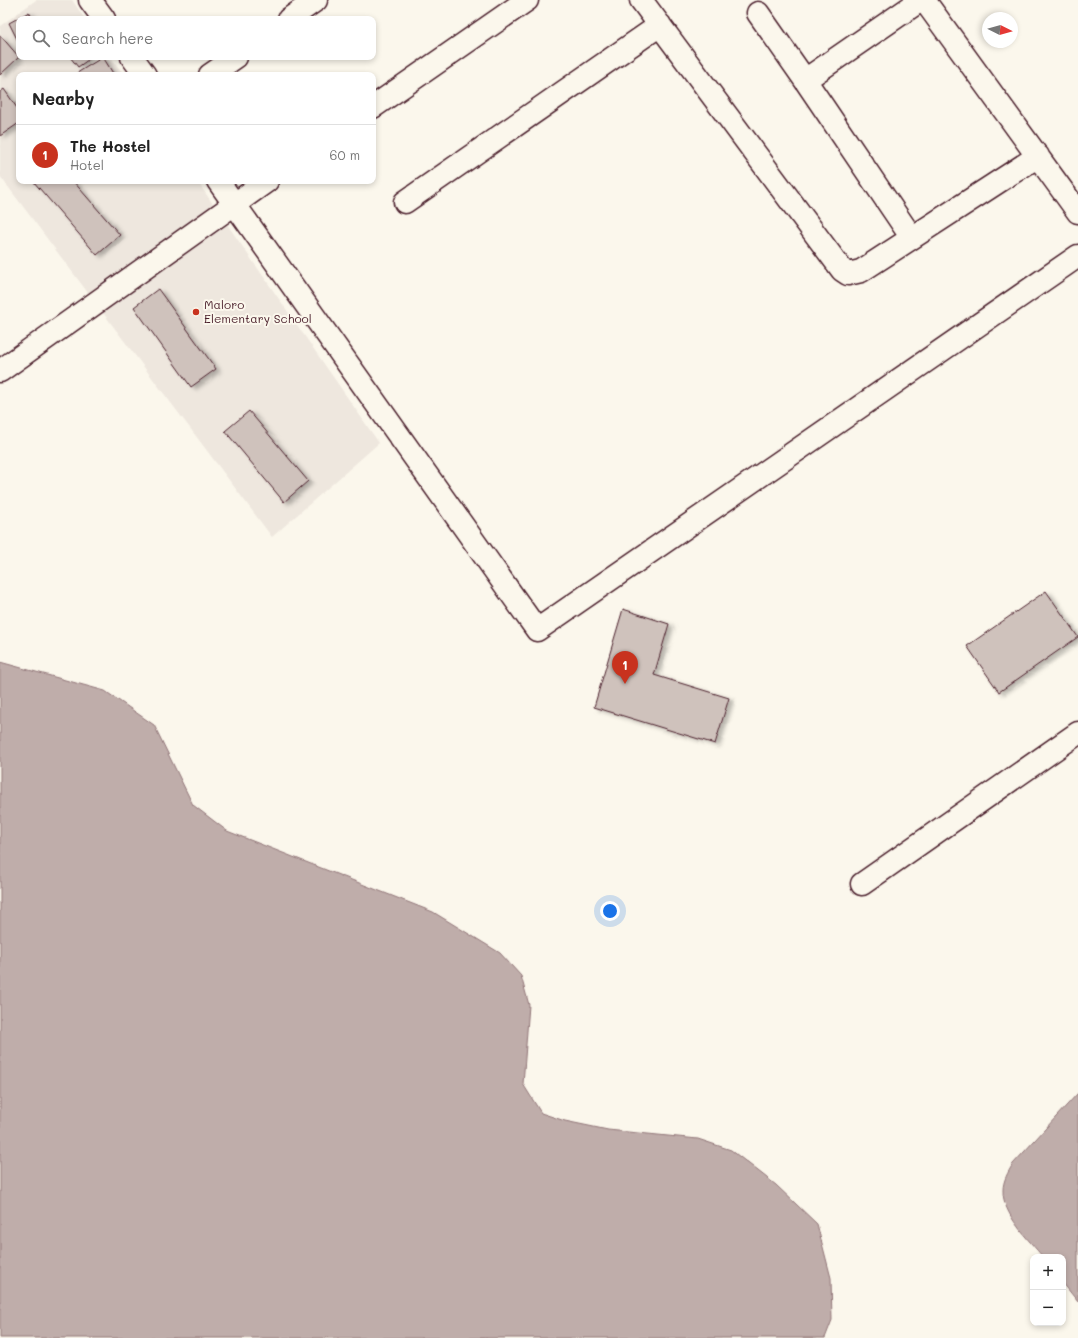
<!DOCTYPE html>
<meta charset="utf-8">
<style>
body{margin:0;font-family:Mali,sans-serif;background:#f2f2f2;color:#222}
.controls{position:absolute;right:12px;bottom:12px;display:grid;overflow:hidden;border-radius:8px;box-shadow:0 2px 6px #0003}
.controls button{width:36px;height:36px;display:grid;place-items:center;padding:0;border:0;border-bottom:1px solid #e0e0e0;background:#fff;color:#222;font:20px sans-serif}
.compass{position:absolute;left:982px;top:12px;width:36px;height:36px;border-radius:50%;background:#fff;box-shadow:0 2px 6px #0003;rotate:95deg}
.you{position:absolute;left:610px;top:911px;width:14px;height:14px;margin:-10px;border:3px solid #fff;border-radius:50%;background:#1a73e8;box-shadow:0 0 0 6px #1a73e833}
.badge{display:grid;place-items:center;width:26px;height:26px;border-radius:50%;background:#c8321e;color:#fff;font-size:13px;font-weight:700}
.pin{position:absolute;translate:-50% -33px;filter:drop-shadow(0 1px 2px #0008)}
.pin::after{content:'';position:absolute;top:21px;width:14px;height:12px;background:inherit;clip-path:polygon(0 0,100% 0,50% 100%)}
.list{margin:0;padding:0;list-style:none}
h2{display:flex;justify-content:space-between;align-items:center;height:52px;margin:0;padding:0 16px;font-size:17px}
h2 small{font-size:13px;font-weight:400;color:#767676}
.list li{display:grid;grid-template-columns:26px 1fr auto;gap:12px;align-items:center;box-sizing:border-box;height:60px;padding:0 16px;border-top:1px solid #e0e0e0}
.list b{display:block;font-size:15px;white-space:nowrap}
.list p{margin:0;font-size:13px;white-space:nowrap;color:#767676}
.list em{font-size:13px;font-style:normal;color:#767676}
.icon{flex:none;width:22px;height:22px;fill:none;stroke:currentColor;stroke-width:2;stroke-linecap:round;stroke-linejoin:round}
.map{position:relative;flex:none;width:1078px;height:1338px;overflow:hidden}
.search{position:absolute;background:#fff;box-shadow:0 2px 6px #0003;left:16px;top:16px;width:360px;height:44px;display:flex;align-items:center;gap:10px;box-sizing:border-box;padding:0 14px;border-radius:8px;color:#767676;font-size:15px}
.panel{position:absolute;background:#fff;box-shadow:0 2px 6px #0003;left:16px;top:72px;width:360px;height:112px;border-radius:8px}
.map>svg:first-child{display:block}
.built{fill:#eee7de}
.water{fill:#bfadaa;stroke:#907477}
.building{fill:#cfc2bc;stroke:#4a1f2b;filter:url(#shadow)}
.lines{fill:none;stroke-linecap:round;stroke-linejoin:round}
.minor-casing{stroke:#4a1f2b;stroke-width:25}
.minor{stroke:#fbf7ec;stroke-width:22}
.poi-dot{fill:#c8321e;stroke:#fbf7ec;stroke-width:1.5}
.labels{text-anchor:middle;stroke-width:4;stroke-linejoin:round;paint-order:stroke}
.poi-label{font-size:12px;fill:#4a1f2b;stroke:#fbf7ec;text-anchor:start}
</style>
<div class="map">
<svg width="1078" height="1338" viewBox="0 0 1078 1338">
<defs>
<filter id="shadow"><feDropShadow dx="4.5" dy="2.5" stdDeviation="2" flood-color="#0004"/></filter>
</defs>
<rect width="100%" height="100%" fill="#fbf7ec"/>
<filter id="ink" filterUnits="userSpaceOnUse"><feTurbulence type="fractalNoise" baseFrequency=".025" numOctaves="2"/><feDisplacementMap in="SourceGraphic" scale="8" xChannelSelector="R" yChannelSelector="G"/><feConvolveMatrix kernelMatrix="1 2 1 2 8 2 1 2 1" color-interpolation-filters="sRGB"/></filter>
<g filter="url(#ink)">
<path class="built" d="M36 0H72L85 19H19V57H111L124 75H19V181H197L379 443 272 537 0 176V26Z"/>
<path class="water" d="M0 662 105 691 154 725 193 805 227 831 433 912 500 953 521 976 529 1005 523 1084 541 1113 565 1121 608 1130 698 1139 731 1150 776 1185 817 1224 831 1278 832 1320 825 1338H0Z
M1078 1093V1302L1063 1283V1257H1043C1029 1240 1002 1214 1003 1190 1003 1181 1008 1172 1013 1164Z"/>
<path class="building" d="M29 12 33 19H19V43L9 23Z
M0 35 19 57 0 75Z
M70 57H92L78 67Z
M103 57 114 75H79L77 73Z
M4 89 19 111V123L0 136V92Z
M33 181H73L120 235 97 255Z
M158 289 216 369 191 387 134 307Z
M249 411 308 481 284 502 225 431Z
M1046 591 1078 637 999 692 967 646Z
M623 609 669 624 654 675 729 698 715 744 594 707Z"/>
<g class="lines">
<defs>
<path id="minor" d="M90 0 104 19
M641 0 842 270 848 274 861 271 1038 156
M924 0 1078 212
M758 13 805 80 912 238
M289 19 316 0
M132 57 145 75
M210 75 236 57
M805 80 921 0
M373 107 527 0
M218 181 537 630 1078 256
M405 202 660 25
M0 371 267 181
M862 884 1078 733"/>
</defs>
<use href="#minor" class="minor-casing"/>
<use href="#minor" class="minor"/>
</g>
</g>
<circle class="poi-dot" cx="196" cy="312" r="4"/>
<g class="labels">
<g class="poi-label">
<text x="204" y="309">Maloro<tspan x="204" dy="14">Elementary School</tspan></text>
</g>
</g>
</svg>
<div class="controls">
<button>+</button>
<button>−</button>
</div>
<svg class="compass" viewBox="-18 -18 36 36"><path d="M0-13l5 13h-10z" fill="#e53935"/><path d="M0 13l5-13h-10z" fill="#767676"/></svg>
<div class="you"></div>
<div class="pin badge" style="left:625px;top:684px">1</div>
<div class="search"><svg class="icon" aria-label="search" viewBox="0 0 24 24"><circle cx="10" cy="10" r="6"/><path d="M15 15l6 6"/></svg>Search here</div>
<section class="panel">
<h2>Nearby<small></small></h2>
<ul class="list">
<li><span class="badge">1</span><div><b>The Hostel</b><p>Hotel</p></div><em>60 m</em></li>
</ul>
</section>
</div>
